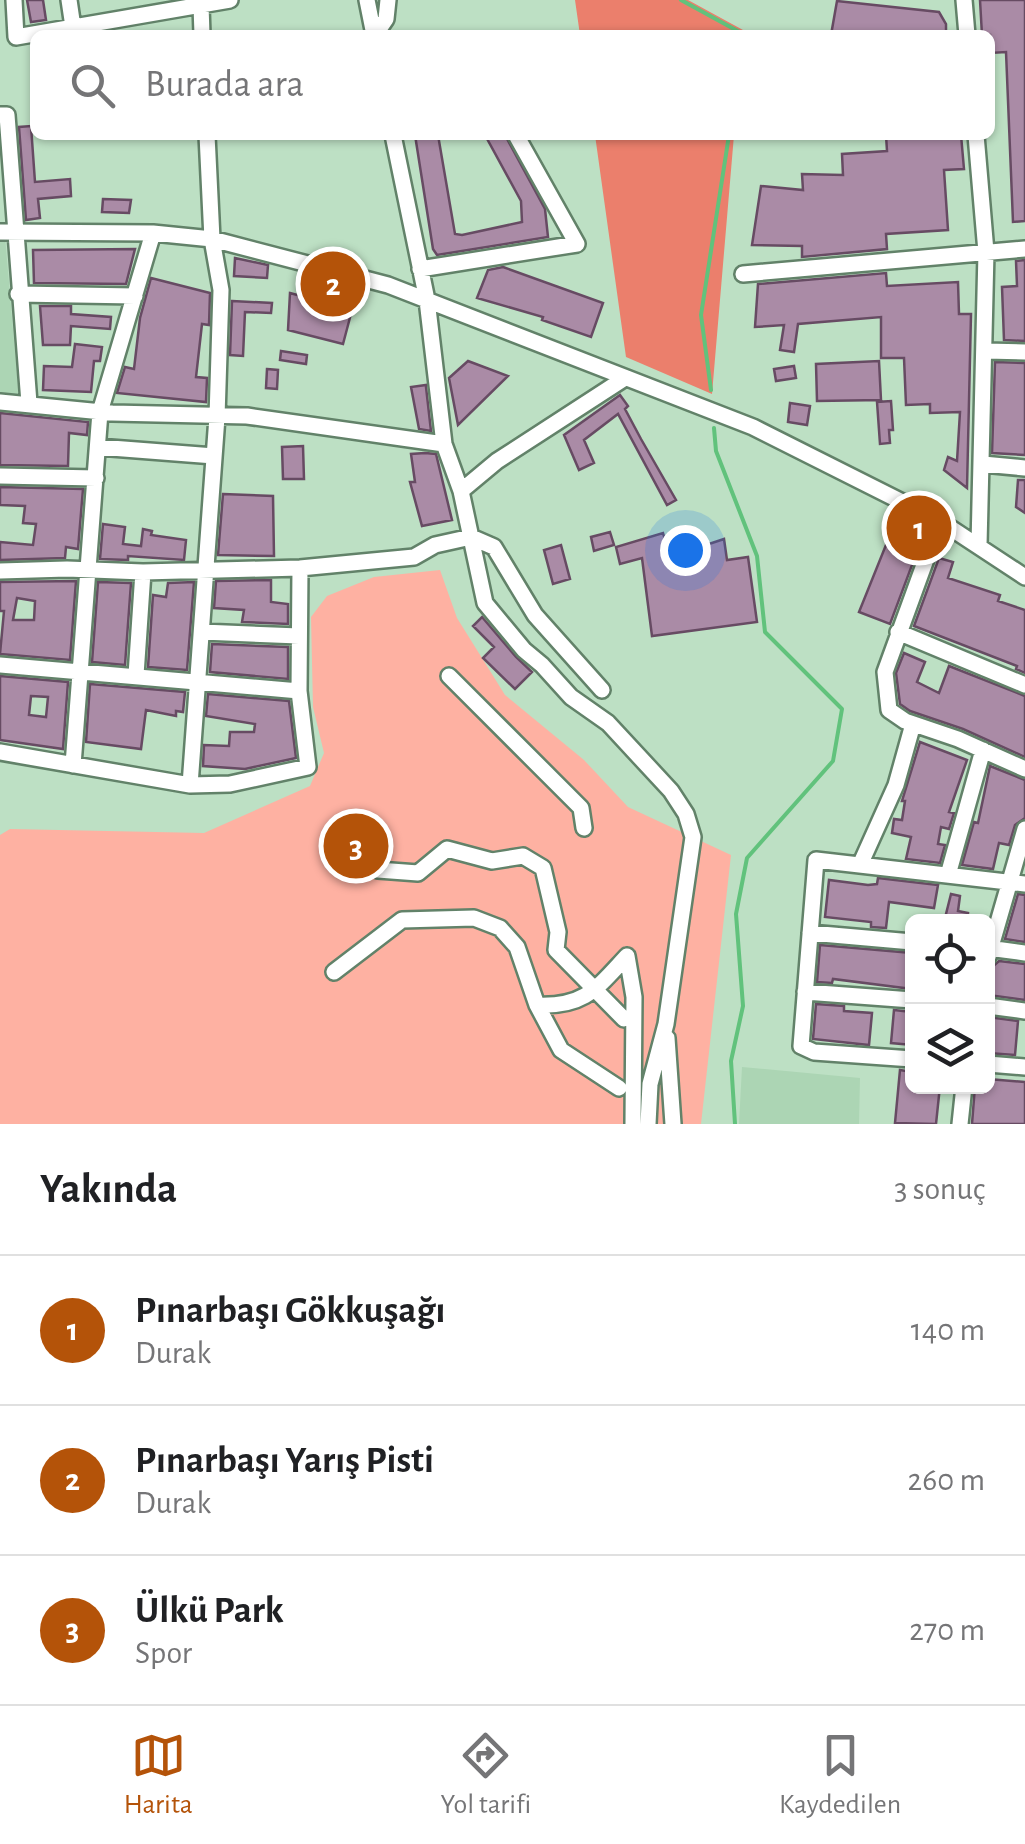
<!DOCTYPE html>
<html lang="tr">
<meta charset="utf-8">
<style>
body{margin:0;font-family:"Alegreya Sans",sans-serif;background:#f2f2f2;color:#202124}
.controls{position:absolute;right:30px;bottom:30px;display:grid;overflow:hidden;border-radius:15px;box-shadow:0 2px 8px #0004}
.controls button{width:90px;height:90px;display:grid;place-items:center;padding:0;border:0;border-bottom:2px solid #e0e0e0;background:#fff;color:#202124;font:50px sans-serif}
.you{position:absolute;left:685px;top:550px;width:35px;height:35px;margin:-25px;border:8px solid #fff;border-radius:50%;background:#1a73e8;box-shadow:0 0 0 15px #1a73e833}
.badge{display:grid;place-items:center;width:65px;height:65px;border-radius:50%;background:#b45309;color:#fff;font-size:32px;font-weight:700}
.pin{position:absolute;translate:-50% -50%;border:5px solid #fff;box-shadow:0 2px 10px #0006}
.list{margin:0;padding:0;list-style:none}
h2{display:flex;justify-content:space-between;align-items:center;height:130px;margin:0;padding:0 40px;font-size:42px}
h2 small{font-size:32px;font-weight:400;color:#757577}
.list li{display:grid;grid-template-columns:65px 1fr auto;gap:30px;align-items:center;box-sizing:border-box;height:150px;padding:0 40px;border-top:2px solid #e0e0e0}
.list b{display:block;font-size:38px;white-space:nowrap}
.list p{margin:0;font-size:32px;white-space:nowrap;color:#757577}
.list em{font-size:32px;font-style:normal;color:#757577}
.icon{flex:none;width:55px;height:55px;fill:none;stroke:currentColor;stroke-width:2;stroke-linecap:round;stroke-linejoin:round}
.map{position:relative;flex:none;width:1025px;height:1124px;overflow:hidden}
.search{position:absolute;background:#fff;box-shadow:0 2px 8px #0004;left:30px;right:30px;top:30px;height:110px;display:flex;align-items:center;gap:25px;box-sizing:border-box;padding:0 35px;border-radius:15px;color:#757577;font-size:38px}
.sheet{height:580px;background:#fff}
nav{display:flex;justify-content:space-around;align-items:center;box-sizing:border-box;height:140px;border-top:2px solid #e0e0e0;background:#fff;font-size:28px;color:#757577}
nav a{display:grid;justify-items:center;gap:5px}
nav .on{color:#b45309}
.map>svg:first-child{display:block}
.built{fill:#acd5b4}
.green{fill:#feb1a2}
.forest{fill:#eb7f6c}
.lines{fill:none;stroke-linecap:round;stroke-linejoin:round}
.stream{stroke:#61c27c;stroke-width:4}
.building{fill:#aa8ba6;stroke:#674b63;stroke-width:2.5;fill-rule:evenodd}
.minor-casing{stroke:#628269;stroke-width:20}
.minor{stroke:#fff;stroke-width:15}
</style>
<div class="map">
<svg width="1025" height="1124" viewBox="0 0 1025 1124">
<rect width="100%" height="100%" fill="#bde0c4"/>
<path class="built" d="M5 236 19 399 0 398V237Z
M742 1067 860 1078 859 1124H739Z"/>
<path class="green" d="M440 570 457 618 505 695 584 760 628 807 731 855 701 1124H0V835L10 829 204 833 310 786 324 753 313 707 311 617 327 596 374 577Z"/>
<path class="forest" d="M575 0H688L743 30 742 35H580Z
M595 135H734L712 394 626 357Z"/>
<g class="lines">
<path class="stream" d="M681 0 745 35
M711 390 701 315 729 135
M714 428 716 451 757 556 765 632 842 709 833 761 747 858 736 914 743 1006 731 1061 735 1124"/>
</g>
<path class="building" d="M27 0H43L46 20 31 22Z
M980 0H1025V221L1013 222 1006 52 990 53V35H982Z
M837 1 939 12 946 24V35H831Z
M31 126 35 182 70 179 71 196 38 199 40 218 26 220 19 127Z
M415 135H438L455 234 462 235 522 222 521 201 485 135H505L545 209 548 237 437 255 433 249Z
M886 135H961L964 169 944 170 948 230 886 234 887 249 802 257V246L752 245 761 186 803 190 802 174 843 175 842 154 887 151Z
M103 199 131 200 129 213 102 212Z
M135 249 126 284 34 283 33 250Z
M235 258 268 265 267 278 234 276Z
M1025 260V341L1004 340 1002 287 1017 286 1016 261Z
M503 267 603 303 591 337 542 320 543 317 477 298 488 270Z
M886 273 887 286 958 282 959 314H971L967 488 944 470 948 457 957 461 960 412 930 413V404L906 405 904 358H881V317L798 324 794 352 780 350 784 325 755 327 758 284Z
M151 278 210 293 209 325 202 324 196 377 207 378 206 402 117 393 125 367 134 369 140 318Z
M290 293 352 310 343 344 288 330Z
M232 301 272 303 271 313 245 312 243 356 230 355Z
M40 306H71V314L111 317 110 329 71 326 70 345H43Z
M75 344 102 347 100 361H94L91 392 43 390 44 366 72 367Z
M281 351 307 355 306 364 280 360Z
M468 361 508 376 458 425 449 378Z
M879 361 881 400 817 401 816 364Z
M995 362 1025 363V455L992 453Z
M794 366 796 378 776 381 774 369Z
M267 369 278 370 277 389 266 388Z
M426 385V387L431 431 419 429 411 387Z
M620 395 628 406 625 409 641 439 676 500 667 505 618 414 584 440 594 463 579 470 564 435Z
M891 401 893 430H889L890 443 880 444 877 402Z
M790 403 810 406 807 425 788 422Z
M0 413 88 422 87 435 69 433 68 466 0 465Z
M303 446 304 479H283L282 447Z
M425 453 436 454 452 520 422 526 410 482H415L411 454Z
M1018 480H1025V513L1016 507Z
M0 487 83 489 78 549 66 547 65 558 0 560V542L33 545 36 524 23 523 25 506 0 505Z
M223 494 273 496 274 556 218 555Z
M103 524 125 527 123 544 141 546 143 529 152 531 151 535 186 540 184 560 128 556V560L100 559Z
M894 525 921 541 890 624 859 612Z
M610 532 614 545 594 551 591 537Z
M663 533 670 557 724 539 727 560 748 557 757 622 652 636 642 558 620 564 616 547Z
M561 545 570 579 553 584 544 550Z
M939 558 953 562 948 578 1000 595 998 601 1025 610V673L1016 669 1017 666 914 626Z
M271 580V602L288 604V624L242 622 244 610 214 608 216 581Z
M76 581 70 660 0 654 4 611H0V582ZM17 598 35 601 34 620H13Z
M98 582 131 583 125 665 92 662Z
M194 582 187 670 148 667 153 595 166 597 168 583Z
M482 617 516 657 532 672 515 689 483 658 494 647 473 626Z
M212 644 288 647V679L210 672Z
M904 653 925 662 917 682 939 693 949 666 1025 696V757L963 729 910 711 900 704 896 673Z
M0 676 68 682 63 749 0 740ZM31 696 48 697 46 717 29 715Z
M90 684 185 692 183 712 176 711V716L146 710 141 749 86 742Z
M208 694 289 701 296 758 245 769 203 766 204 745 229 746 230 732H254L255 724 206 716Z
M920 742 967 760 949 812 954 813 949 829 941 827 938 844 945 845 940 863 906 859 911 837 892 833 894 819 902 820 905 801H902Z
M990 766 1025 780V818L1015 825 1009 845 999 843 993 869 962 865 974 822 978 823Z
M878 878 938 885 934 908 889 902 886 928 871 927V922L825 917 829 880 868 885 877 884Z
M951 894 960 896 958 911 968 913 967 922H944Z
M1018 894 1025 895V942L1005 939Z
M820 945 912 953V989L833 979 832 983 817 982Z
M999 961 1025 964V1000L988 995 991 968Z
M816 1004 844 1006V1011L872 1013 869 1045 813 1039Z
M894 1010 912 1012V1045L891 1043Z
M988 1017 1018 1021 1015 1055 988 1053Z
M900 1070 912 1072V1086H940L936 1124 895 1123Z
M988 1079 1025 1082V1124H972L975 1086H988Z"/>
<g class="lines">
<defs>
<path id="minor" d="M14 0 16 37 230 0
M69 0 73 27
M367 0 374 35
M964 0 967 35
M201 5 202 35
M375 35 386 19 388 0
M0 115H7L29 403
M393 135 427 300 444 444 461 491 485 603 524 650 542 665 571 697 608 723 671 791 686 814 693 837 666 1024 650 1084 648 1124
M976 135 986 252 979 545
M0 232 153 233 212 239 388 285 753 427 940 521 1025 577
M420 269 577 244 516 135
M743 274 1025 249
M18 294 135 296
M986 351 1025 352
M0 402 112 413 247 416 444 444
M98 447 214 456
M983 464 1025 468
M0 476 96 478
M461 491 497 461 625 378
M940 521 885 672 889 710 905 721 958 739 1025 769
M0 571 67 569 143 572 300 568 414 557 435 545 471 537 494 547 535 615 602 690
M202 632 299 636
M898 632 1025 685
M0 665 299 691
M136 675 143 572
M449 676 581 808 584 828
M0 752 190 785 230 784 308 767 299 691 300 568
M73 765 100 412 153 233
M190 785 217 417 221 290 212 239 207 135
M356 861 378 870 418 873 447 849 492 861 523 856 543 868 558 932 556 950 624 1019
M860 865 896 785 913 724
M948 875 983 750
M810 933 912 942
M988 948 1025 953
M627 956 634 997 633 1124
M988 957 1025 829
M334 972 402 920 474 918 500 928 517 947 537 1005 561 1050 619 1088
M805 992 912 1000
M537 1005C585 1007 597 988 627 956
M988 1006 1025 1011
M667 1038 673 1124
M912 1059 814 1052 801 1046 816 860 1025 884
M988 1064 1025 1067
M960 1124 964 1086"/>
</defs>
<use href="#minor" class="minor-casing"/>
<use href="#minor" class="minor"/>
</g>
</svg>
<div class="controls">
<button><svg class="icon" aria-label="locate" viewBox="0 0 24 24"><circle cx="12" cy="12" r="6"/><path d="M12 2v4M12 18v4M2 12h4M18 12h4"/></svg></button>
<button><svg class="icon" aria-label="layers" viewBox="0 0 24 24"><path d="M12 4l9 5-9 5-9-5zM3 14l9 5 9-5"/></svg></button>
</div>
<div class="you"></div>
<div class="pin badge" style="left:919px;top:528px">1</div>
<div class="pin badge" style="left:333px;top:284px">2</div>
<div class="pin badge" style="left:356px;top:846px">3</div>
<div class="search"><svg class="icon" aria-label="search" viewBox="0 0 24 24"><circle cx="10" cy="10" r="6"/><path d="M15 15l6 6"/></svg>Burada ara</div>
</div>
<section class="sheet">
<h2>Yakında<small>3 sonuç</small></h2>
<ul class="list">
<li><span class="badge">1</span><div><b>Pınarbaşı Gökkuşağı</b><p>Durak</p></div><em>140 m</em></li>
<li><span class="badge">2</span><div><b>Pınarbaşı Yarış Pisti</b><p>Durak</p></div><em>260 m</em></li>
<li><span class="badge">3</span><div><b>Ülkü Park</b><p>Spor</p></div><em>270 m</em></li>
</ul>
</section>
<nav>
<a class="on"><svg class="icon" aria-label="map" viewBox="0 0 24 24"><path d="M3 6l6-2 6 2 6-2v14l-6 2-6-2-6 2zM9 4v14M15 6v14"/></svg>Harita</a>
<a><svg class="icon" aria-label="directions" viewBox="0 0 24 24"><path d="M12 3l9 9-9 9-9-9zM9 14v-3h6M13 9l2 2-2 2"/></svg>Yol tarifi</a>
<a><svg class="icon" aria-label="saved" viewBox="0 0 24 24"><path d="M7 4h10v16l-5-4-5 4z"/></svg>Kaydedilen</a>
</nav>
